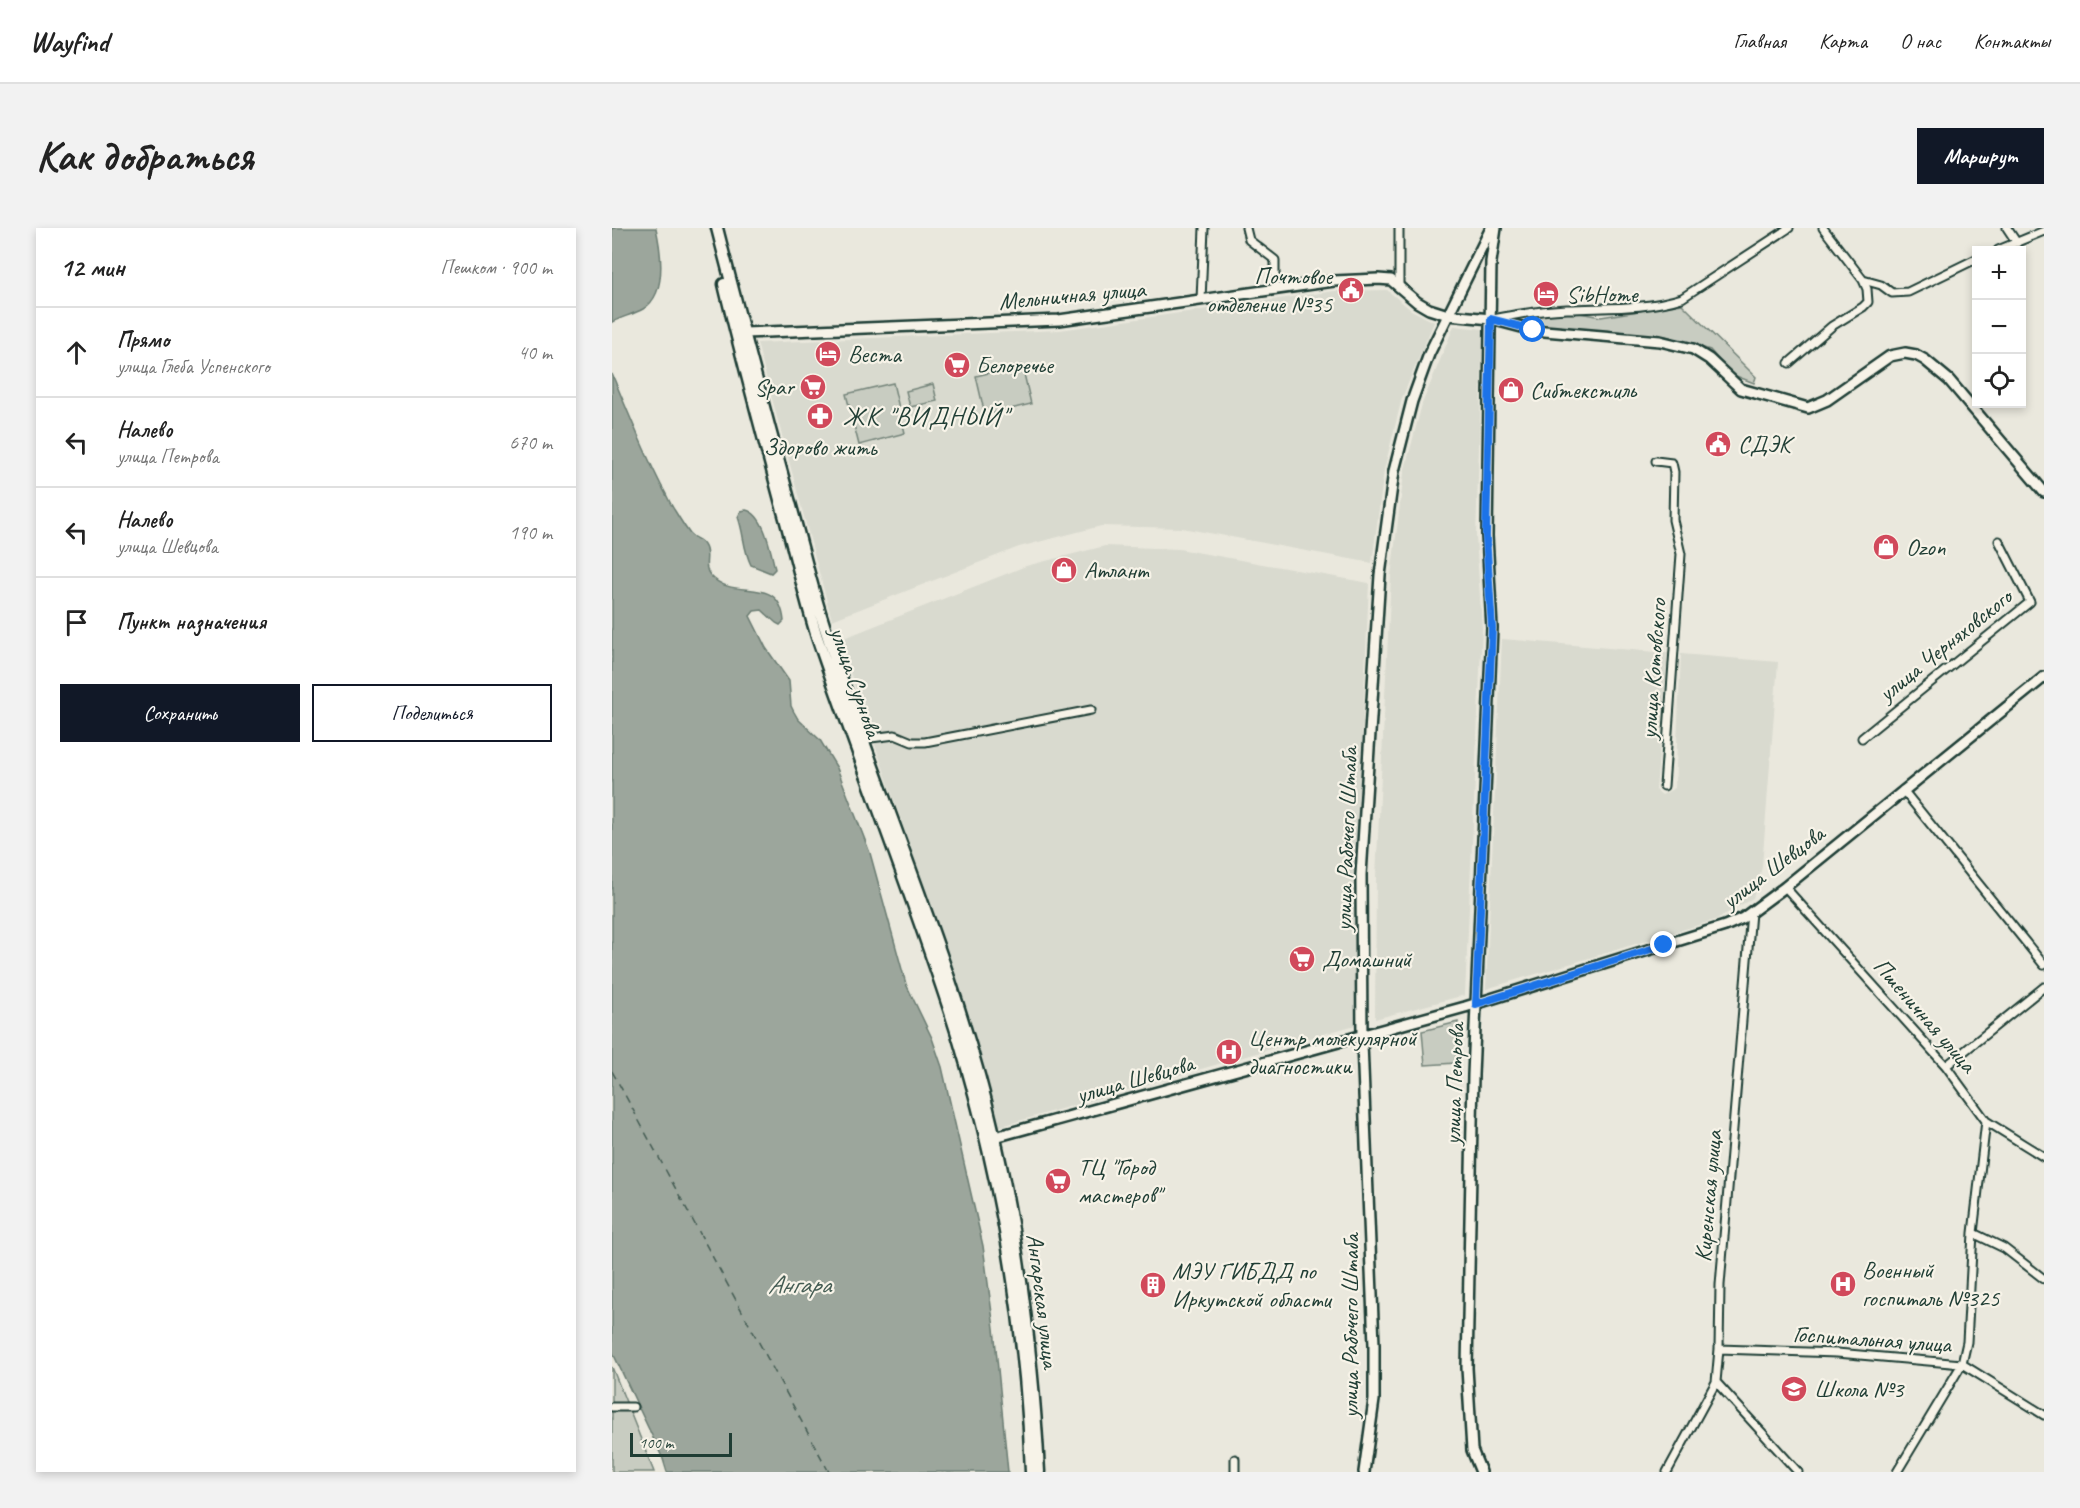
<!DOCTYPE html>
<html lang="ru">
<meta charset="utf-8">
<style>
body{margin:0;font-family:Caveat,sans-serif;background:#f2f2f2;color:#222}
.controls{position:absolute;right:18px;top:18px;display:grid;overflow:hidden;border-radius:0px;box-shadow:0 3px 9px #0003}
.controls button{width:54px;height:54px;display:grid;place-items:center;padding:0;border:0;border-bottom:2px solid #e0e0e0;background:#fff;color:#222;font:30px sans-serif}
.scale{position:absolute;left:18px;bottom:15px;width:102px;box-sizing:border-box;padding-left:6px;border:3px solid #1f3d34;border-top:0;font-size:16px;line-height:21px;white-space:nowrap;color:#1f3d34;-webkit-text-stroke:4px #f7f3e8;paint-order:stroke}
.stop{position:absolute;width:18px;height:18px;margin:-14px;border:4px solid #1a73e8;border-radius:50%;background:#fff}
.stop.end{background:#1a73e8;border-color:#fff;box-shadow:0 2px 6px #0008}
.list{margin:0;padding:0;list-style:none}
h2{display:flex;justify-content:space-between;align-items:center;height:78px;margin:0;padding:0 24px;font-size:26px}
h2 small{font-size:20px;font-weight:400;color:#767676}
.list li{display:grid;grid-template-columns:39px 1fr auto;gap:18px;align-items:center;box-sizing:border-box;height:90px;padding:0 24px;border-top:2px solid #e0e0e0}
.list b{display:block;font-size:22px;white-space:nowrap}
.list p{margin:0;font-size:20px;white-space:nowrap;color:#767676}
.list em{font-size:20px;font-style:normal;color:#767676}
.actions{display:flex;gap:12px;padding:18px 24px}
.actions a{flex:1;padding:14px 0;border:2px solid #111827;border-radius:0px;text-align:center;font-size:21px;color:#111827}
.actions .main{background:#111827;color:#fff}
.icon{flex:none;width:33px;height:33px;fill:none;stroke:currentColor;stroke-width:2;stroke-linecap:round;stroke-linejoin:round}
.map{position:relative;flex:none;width:1432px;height:1244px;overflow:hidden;border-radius:0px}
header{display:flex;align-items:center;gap:36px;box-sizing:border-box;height:84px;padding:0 30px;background:#fff;border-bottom:2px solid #e0e0e0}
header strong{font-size:28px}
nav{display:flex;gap:33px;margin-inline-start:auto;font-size:21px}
.intro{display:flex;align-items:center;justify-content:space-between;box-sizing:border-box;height:144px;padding:0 36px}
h1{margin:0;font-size:42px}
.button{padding:15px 27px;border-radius:0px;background:#111827;color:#fff;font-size:21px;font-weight:700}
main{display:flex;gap:36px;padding:0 36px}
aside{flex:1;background:#fff;border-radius:0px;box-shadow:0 3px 9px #0003}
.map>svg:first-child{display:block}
.built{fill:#d9dacf}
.green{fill:#c8ccc1;stroke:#74847a;stroke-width:1.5}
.water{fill:#9ca69c;stroke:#6a7c72;stroke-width:1.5}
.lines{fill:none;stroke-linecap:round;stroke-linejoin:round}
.ferry{stroke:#445c53;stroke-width:1.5;stroke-dasharray:8 6;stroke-linecap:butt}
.street-casing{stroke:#1f3d34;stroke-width:11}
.secondary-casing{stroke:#1f3d34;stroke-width:14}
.primary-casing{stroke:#1f3d34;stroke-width:15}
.street{stroke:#f7f3e8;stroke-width:7}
.secondary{stroke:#f7f3e8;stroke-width:9}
.primary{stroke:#f7f3e8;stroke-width:10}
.route{stroke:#1a73e8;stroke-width:8}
.labels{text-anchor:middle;stroke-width:4.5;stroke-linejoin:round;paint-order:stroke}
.poi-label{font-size:24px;fill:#1f3d34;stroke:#f7f3e8;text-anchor:start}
.street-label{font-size:24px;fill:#1f3d34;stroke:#f7f3e8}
.neighbourhood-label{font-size:26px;letter-spacing:1.5px;fill:#1f3d34;stroke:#f7f3e8}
.water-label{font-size:26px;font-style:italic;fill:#445c53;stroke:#f7f3e8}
</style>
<header>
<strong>Wayfind</strong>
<nav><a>Главная</a><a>Карта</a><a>О нас</a><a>Контакты</a></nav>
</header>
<div class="intro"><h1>Как добраться</h1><a class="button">Маршрут</a></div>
<main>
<aside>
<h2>12 мин<small>Пешком · 900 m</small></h2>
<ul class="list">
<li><svg class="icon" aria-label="ahead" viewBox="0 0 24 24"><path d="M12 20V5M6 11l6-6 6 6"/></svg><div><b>Прямо</b><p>улица Глеба Успенского</p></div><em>40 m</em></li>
<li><svg class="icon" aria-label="left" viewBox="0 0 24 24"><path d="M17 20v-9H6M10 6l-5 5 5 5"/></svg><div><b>Налево</b><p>улица Петрова</p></div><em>670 m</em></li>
<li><svg class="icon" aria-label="left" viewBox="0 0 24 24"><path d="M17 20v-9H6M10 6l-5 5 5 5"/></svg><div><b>Налево</b><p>улица Шевцова</p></div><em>190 m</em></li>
<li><svg class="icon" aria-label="arrive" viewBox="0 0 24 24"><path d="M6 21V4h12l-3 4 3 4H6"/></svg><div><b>Пункт назначения</b></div></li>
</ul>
<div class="actions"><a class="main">Сохранить</a><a>Поделиться</a></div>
</aside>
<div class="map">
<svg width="1432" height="1244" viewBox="0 0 1432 1244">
<rect width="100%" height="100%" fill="#eae8dd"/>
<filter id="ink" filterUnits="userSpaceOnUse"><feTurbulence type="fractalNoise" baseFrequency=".0167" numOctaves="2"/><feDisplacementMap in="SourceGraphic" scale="12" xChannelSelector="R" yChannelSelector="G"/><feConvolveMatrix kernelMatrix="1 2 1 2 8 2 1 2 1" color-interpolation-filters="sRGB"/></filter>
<g filter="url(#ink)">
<path class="built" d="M775 62 799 82 822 94 790 170 772 242 760 335 570 300 489 298 407 319 220 392 145 115 448 102 723 63Z
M842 98 871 101 864 308 870 400 853 767 763 791 764 649 779 348 792 245 810 176Z
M493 318 567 321 757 355 744 648 743 797 386 899 344 752 227 412 414 338Z
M890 411 1056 425 1044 562 1050 567 1063 560 1069 426 1166 434 1150 639 1141 670 1103 692 874 761Z"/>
<path class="green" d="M1070 76 1144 149 1142 155 1119 146 1098 122 1053 108 923 98V87L962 84 989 89Z
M410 137 419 176 373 187 364 148Z
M281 155 293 205 247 217 234 166Z
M321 156 325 173 298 179 294 163Z
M846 794 844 835 813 837 810 803Z
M0 1139 42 1244H0Z"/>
<path class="water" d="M0 0H44C49 23 56 66 31 81 22 86 10 89 0 94Z
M0 146C16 184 31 222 50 259 55 267 58 276 63 283 66 288 75 302 78 306 82 311 89 311 92 317 99 327 90 337 98 347 122 375 167 344 172 393L168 397 164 395 150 382 142 383 138 388 154 420 177 453 179 478 182 484 186 491 208 512 225 540 258 625 294 756 320 810 330 839 371 1018 382 1100 396 1244H55L51 1231 0 1123Z
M134 282C153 286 159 325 163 341L159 345 139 337C131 321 132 305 126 289L129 283Z"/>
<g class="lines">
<path class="ferry" d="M0 843 217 1244"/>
<defs>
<path id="street" d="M634 0 637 12 663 32V62
M787 0V58
M1211 0 1251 52
M1395 0 1405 15
M1386 22 1432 3
M589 72 592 0
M881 91C906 86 930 82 955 81 994 79 1032 82 1070 70L1177 0
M1177 135 1220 98 1251 79 1256 74 1255 61 1251 52 1269 57 1280 65 1296 64 1364 31
M1044 233 1060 235 1062 244 1061 292 1069 326 1052 558
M1250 510 1418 374 1387 313
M251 511 283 507 300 514H313L479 482
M1291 562 1432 737
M1173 659 1334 838 1374 893 1432 929
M1334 838 1432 759
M1361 1005 1392 1020 1432 1051
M1107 1121 1225 1125 1350 1136 1432 1187
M1104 1154 1186 1244
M0 1179H21
M623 1231V1244
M1055 1244 1104 1154 1107 1121 1108 1057 1139 684
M1285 1244 1350 1136 1355 1114 1361 1005 1374 893"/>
<path id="secondary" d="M132 105 447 92 722 53 766 51 779 52 805 74 817 81 836 87 879 91 921 102 1048 113 1081 121 1097 131 1129 161 1196 180 1215 172 1278 128 1293 125 1304 127 1313 132 1337 152 1432 264
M383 909 853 779 1113 698 1131 690 1173 659 1432 449
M752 1244 762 1172V1117L750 815 749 647 768 347 782 243 800 173 817 126 879 0
M869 1244 860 1222 855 1140 861 847 880 400 875 308 879 34 884 0"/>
<path id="primary" d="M105 0C129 94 154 188 180 282 191 321 200 361 213 400 267 571 343 736 383 910 408 1020 421 1132 427 1244
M112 56C130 132 151 208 171 283 183 325 192 368 205 409 250 542 303 672 345 806 388 947 414 1097 419 1244"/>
</defs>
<use href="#street" class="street-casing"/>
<use href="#secondary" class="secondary-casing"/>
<use href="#primary" class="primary-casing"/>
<use href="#street" class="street"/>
<use href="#secondary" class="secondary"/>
<use href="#primary" class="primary"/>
</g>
</g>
<g class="lines" filter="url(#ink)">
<path class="route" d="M921 102 879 91 874 308 880 400 864 776 1052 717"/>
</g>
<defs>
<symbol id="civic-disc" viewBox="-11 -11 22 22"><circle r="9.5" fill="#d1495b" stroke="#f7f3e8"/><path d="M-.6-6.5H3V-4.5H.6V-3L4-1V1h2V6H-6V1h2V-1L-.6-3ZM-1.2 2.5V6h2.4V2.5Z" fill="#fff"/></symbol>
<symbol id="hotel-disc" viewBox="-11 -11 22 22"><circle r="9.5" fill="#d1495b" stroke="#f7f3e8"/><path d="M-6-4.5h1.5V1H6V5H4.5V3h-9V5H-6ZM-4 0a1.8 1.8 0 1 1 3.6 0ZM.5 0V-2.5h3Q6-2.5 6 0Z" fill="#fff"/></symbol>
<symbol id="supermarket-disc" viewBox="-11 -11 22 22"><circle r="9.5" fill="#d1495b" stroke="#f7f3e8"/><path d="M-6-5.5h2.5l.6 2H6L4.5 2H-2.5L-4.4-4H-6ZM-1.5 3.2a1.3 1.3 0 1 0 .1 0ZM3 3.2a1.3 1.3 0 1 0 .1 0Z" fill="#fff"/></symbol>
<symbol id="shop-disc" viewBox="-11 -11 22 22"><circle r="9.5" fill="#d1495b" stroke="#f7f3e8"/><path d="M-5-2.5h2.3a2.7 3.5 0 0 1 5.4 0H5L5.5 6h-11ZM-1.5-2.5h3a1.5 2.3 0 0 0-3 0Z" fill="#fff"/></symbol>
<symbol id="pharmacy-disc" viewBox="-11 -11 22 22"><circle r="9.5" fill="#d1495b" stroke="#f7f3e8"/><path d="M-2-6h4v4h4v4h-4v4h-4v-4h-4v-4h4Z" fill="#fff"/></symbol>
<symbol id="hospital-disc" viewBox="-11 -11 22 22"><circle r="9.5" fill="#d1495b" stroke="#f7f3e8"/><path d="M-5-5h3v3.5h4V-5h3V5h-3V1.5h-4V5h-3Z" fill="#fff"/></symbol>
<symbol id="building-disc" viewBox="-11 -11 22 22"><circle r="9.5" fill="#d1495b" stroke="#f7f3e8"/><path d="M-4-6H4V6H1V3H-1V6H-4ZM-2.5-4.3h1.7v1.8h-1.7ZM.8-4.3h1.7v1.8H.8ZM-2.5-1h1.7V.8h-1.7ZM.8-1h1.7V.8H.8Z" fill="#fff"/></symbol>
<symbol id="school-disc" viewBox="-11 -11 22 22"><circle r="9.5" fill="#d1495b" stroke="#f7f3e8"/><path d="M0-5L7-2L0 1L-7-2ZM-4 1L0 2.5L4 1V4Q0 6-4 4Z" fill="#fff"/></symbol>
</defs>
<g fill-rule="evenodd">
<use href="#civic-disc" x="724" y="47" width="30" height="30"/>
<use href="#hotel-disc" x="919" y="51" width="30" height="30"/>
<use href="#hotel-disc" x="201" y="111" width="30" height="30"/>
<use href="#supermarket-disc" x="330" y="122" width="30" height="30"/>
<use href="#supermarket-disc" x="186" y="144" width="30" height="30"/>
<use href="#shop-disc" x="884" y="147" width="30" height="30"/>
<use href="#pharmacy-disc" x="193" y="173" width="30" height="30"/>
<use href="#civic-disc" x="1091" y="201" width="30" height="30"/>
<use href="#shop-disc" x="1259" y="304" width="30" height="30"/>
<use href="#shop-disc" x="437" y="327" width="30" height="30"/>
<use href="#supermarket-disc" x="675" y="716" width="30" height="30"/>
<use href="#hospital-disc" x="602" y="809" width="30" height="30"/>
<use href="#supermarket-disc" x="431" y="938" width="30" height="30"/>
<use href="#hospital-disc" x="1216" y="1041" width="30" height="30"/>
<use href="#building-disc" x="526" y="1042" width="30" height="30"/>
<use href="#school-disc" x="1167" y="1146" width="30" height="30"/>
</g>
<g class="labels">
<g class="poi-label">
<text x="720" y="56" text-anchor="end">Почтовое<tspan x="720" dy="28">отделение №35</tspan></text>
<text x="954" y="74">SibHome</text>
<text x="236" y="134">Веста</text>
<text x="364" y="145">Белоречье</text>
<text x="182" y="167" text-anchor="end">Spar</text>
<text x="918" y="170">Сибтекстиль</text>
<text x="1126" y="224">СДЭК</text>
<text x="208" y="227" text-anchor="middle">Здорово жить</text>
<text x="1294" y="327">Ozon</text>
<text x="472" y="350">Атлант</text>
<text x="710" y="739">Домашний</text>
<text x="636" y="818">Центр молекулярной<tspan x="636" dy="28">диагностики</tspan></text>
<text x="466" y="947">ТЦ "Город<tspan x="466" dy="28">мастеров"</tspan></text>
<text x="1250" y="1050">Военный<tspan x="1250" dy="28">госпиталь №325</tspan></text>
<text x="560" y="1051">МЭУ ГИБДД по<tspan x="560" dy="28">Иркутской области</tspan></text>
<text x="1202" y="1169">Школа №3</text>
</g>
<g class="street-label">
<text transform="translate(460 67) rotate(-5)" y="8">Мельничная улица</text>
<text transform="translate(1333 417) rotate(-39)" y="8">улица Черняховского</text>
<text transform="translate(1041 441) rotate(-86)" y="8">улица Котовского</text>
<text transform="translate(244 454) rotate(71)" y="8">улица Сурнова</text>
<text transform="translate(734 611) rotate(-88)" y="8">улица Рабочего Штаба</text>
<text transform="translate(1161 639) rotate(-37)" y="8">улица Шевцова</text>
<text transform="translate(1313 787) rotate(49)" y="8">Пшеничная улица</text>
<text transform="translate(523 851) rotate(-16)" y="8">улица Шевцова</text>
<text transform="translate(842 856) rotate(-88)" y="8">улица Петрова</text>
<text transform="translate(1096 968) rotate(-85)" y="8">Киренская улица</text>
<text transform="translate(431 1073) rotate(83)" y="8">Ангарская улица</text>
<text transform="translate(738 1098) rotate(-90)" y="8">улица Рабочего Штаба</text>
<text transform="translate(1260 1111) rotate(4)" y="8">Госпитальная улица</text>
</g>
<g class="neighbourhood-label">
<text x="314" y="197">ЖК "ВИДНЫЙ"</text>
</g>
<g class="water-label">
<text x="187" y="1065">Ангара</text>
</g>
</g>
</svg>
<div class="controls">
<button>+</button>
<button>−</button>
<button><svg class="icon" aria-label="locate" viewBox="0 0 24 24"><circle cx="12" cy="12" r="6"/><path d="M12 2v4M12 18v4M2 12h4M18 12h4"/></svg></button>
</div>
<div class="scale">100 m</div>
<div class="stop" style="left:921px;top:102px"></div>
<div class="stop end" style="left:1052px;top:717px"></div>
</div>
</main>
